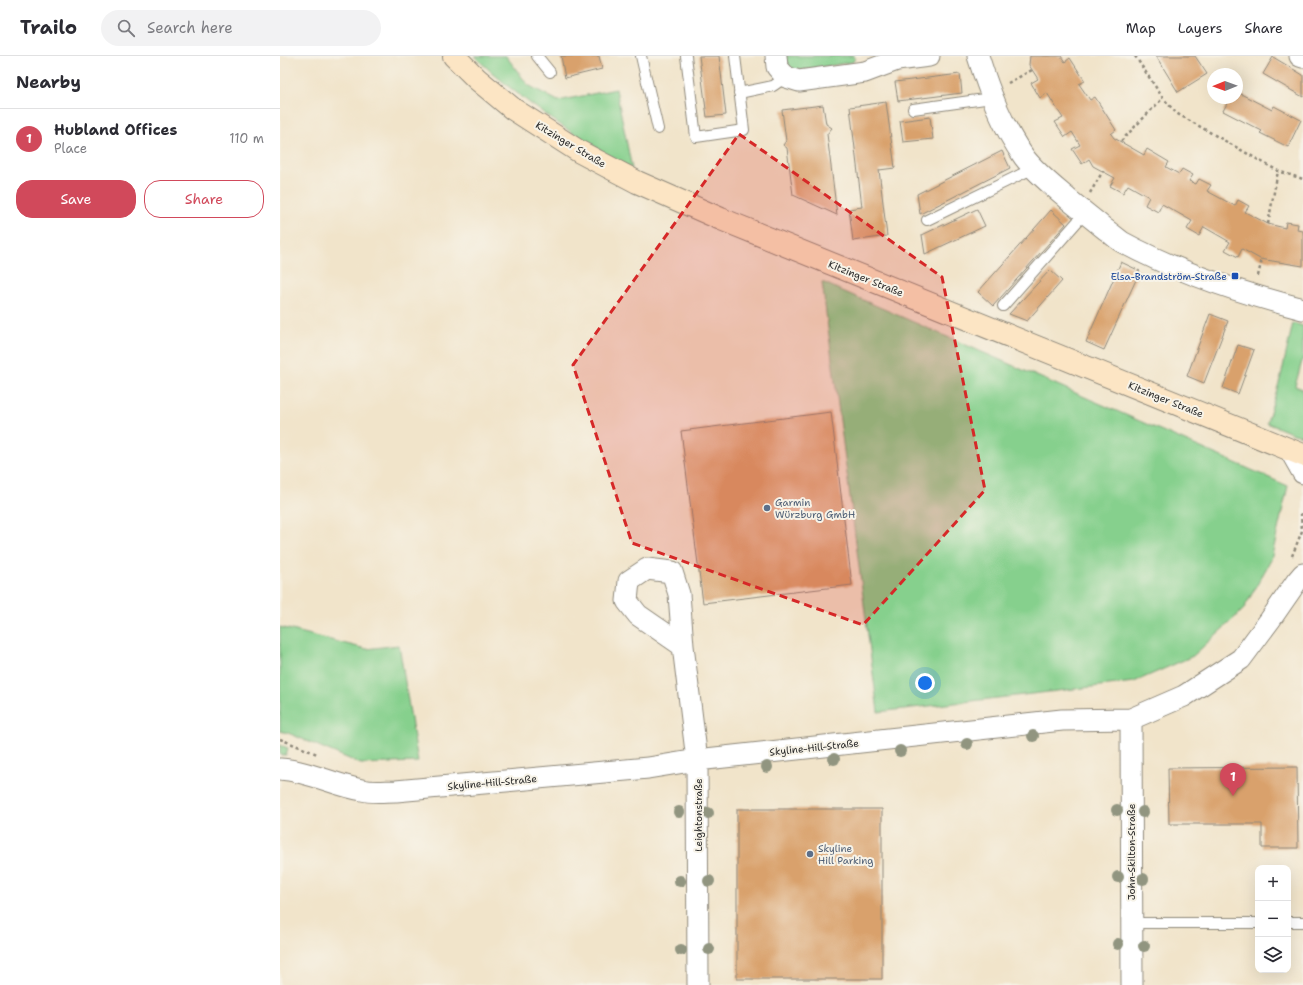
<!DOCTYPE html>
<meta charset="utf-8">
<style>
body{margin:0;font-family:"Shantell Sans",sans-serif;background:#f2f2f3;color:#2b2b33}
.controls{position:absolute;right:12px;bottom:12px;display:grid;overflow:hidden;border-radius:8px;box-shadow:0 4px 16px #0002}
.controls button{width:36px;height:36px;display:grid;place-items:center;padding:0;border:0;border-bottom:1px solid #e1e1e2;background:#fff;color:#2b2b33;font:20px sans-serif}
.compass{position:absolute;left:927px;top:12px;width:36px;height:36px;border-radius:50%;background:#fff;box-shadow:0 4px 16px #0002;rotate:269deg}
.you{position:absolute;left:645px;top:627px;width:14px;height:14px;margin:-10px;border:3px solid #fff;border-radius:50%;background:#1a73e8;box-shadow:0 0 0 6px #1a73e833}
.badge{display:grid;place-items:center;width:26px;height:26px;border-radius:50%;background:#d1495b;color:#fff;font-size:13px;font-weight:700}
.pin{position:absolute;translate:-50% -33px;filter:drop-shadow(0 1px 2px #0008)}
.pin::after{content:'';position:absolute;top:21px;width:14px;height:12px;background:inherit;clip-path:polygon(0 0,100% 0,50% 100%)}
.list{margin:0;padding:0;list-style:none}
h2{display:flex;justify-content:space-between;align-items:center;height:52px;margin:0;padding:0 16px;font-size:17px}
h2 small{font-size:13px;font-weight:400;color:#7c7c81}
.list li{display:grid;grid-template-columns:26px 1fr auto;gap:12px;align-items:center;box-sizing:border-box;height:60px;padding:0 16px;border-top:1px solid #e1e1e2}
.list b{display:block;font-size:15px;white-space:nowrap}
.list p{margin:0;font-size:13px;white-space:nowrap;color:#7c7c81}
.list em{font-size:13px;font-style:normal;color:#7c7c81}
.actions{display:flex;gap:8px;padding:12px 16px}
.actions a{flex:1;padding:9px 0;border:1px solid #d1495b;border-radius:16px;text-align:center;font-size:14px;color:#d1495b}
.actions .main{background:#d1495b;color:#fff}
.icon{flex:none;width:22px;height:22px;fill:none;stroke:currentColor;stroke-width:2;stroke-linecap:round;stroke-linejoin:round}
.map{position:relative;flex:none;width:1023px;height:929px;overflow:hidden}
header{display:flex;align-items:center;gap:24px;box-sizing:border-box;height:56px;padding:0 20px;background:#fff;border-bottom:1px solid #e1e1e2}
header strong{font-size:19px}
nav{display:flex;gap:22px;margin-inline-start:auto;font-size:14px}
.search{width:280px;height:36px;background:#f2f2f3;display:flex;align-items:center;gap:10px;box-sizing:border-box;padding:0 14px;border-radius:22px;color:#7c7c81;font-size:15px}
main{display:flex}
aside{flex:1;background:#fff}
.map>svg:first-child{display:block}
.green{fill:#86d08d;stroke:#587e5c}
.building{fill:#d9a16c}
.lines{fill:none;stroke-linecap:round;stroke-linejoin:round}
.lane-casing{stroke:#8e887a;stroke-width:12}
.street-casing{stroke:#8e887a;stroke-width:23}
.secondary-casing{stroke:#8e887a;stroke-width:24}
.path{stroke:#8e887a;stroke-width:2.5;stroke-dasharray:3 3;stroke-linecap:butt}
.lane{stroke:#fff;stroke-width:10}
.street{stroke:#fff;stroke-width:21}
.secondary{stroke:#fce5c4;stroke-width:22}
.tree{fill:#919580}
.marked{fill:#d62828;fill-opacity:0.2;stroke:#d62828;stroke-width:3;stroke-dasharray:8 5;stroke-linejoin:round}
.transit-dot{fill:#1a4fb4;stroke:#f7f3e8;stroke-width:1.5}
.service-dot{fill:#5c6f8a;stroke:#f7f3e8;stroke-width:1.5}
.labels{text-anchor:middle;stroke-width:4;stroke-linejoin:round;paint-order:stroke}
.street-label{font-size:10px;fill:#2b2b2b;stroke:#f7f3e8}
.transit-label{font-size:10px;fill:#164399;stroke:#f7f3e8;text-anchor:end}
.service-label{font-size:10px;fill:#4e5e75;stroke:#f7f3e8;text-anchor:start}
</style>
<header>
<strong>Trailo</strong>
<div class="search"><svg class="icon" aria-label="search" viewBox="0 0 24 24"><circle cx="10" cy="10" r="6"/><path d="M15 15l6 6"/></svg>Search here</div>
<nav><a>Map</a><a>Layers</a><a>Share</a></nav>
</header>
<main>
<aside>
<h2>Nearby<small></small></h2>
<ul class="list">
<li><span class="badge">1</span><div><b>Hubland Offices</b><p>Place</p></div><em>110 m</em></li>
</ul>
<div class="actions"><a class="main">Save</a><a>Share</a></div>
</aside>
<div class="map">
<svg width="1023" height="929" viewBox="0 0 1023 929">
<rect width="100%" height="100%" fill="#f7f3e8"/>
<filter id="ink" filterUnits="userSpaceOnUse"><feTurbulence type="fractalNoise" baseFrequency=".025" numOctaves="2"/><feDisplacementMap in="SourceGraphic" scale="8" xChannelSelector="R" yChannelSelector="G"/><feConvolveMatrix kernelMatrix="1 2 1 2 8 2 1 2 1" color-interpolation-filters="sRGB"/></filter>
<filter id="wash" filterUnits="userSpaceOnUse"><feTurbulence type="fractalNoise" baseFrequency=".012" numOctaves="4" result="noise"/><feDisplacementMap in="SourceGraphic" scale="16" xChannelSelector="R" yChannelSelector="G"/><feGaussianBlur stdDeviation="0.9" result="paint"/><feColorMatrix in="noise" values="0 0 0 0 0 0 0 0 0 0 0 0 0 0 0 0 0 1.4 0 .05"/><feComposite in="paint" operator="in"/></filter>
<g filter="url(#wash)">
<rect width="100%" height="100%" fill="#f1e4ca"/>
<path class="green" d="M194 0H226L248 29 278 45 336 33 352 113C296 81 241 45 194 0Z
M504 0H574L575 2 573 6 518 15 509 12Z
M542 226 1008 430 991 504 963 554 913 600 854 626 598 656Z
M1013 267 1023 270V302L1015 330 1023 333V380L1014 378 987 367 1001 320Z
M0 571 86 593 119 589 138 706 81 708 8 677 0 675Z
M0 689 8 692 6 699H0Z"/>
<g id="blocks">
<path class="building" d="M281 0H319L322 13 285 22Z
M419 0H439L446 59 427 61Z
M750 0H781L785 6 790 2 805 25 799 28 810 44 815 41 836 74 831 78 834 82 864 99 867 93 889 106 886 111 899 118 902 113 913 119 909 125 916 128 919 123 931 129 927 135 955 150 958 144 969 150 965 156 988 168 1005 172 1006 166 1018 168 1017 174 1023 175V210L980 203 962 193 958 201 945 194 950 186 924 171 919 180 907 173 912 165 882 148 878 156 865 149 869 141 848 129 843 137 830 130 835 122 813 110 809 103 802 108 792 93 800 89 792 76 785 81 775 66 783 62 779 56 767 37 760 42 751 27 758 23 749 9Z
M876 0H915L927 18 898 36Z
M993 1 1023 19V41L983 18Z
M680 18 682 37 618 45 615 26Z
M957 36 992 54 994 50 1021 64 1008 91 980 77 982 75 943 55 950 42H957Z
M606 46 615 112 599 114 607 180 573 185 569 153 582 151 570 51Z
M543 49 546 68 552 72 547 78 557 159 513 139 507 92 503 89 506 85 502 54Z
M650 61 653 83 623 86 620 65Z
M722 95 730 112 640 158 637 138Z
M697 153 705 170 645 198 642 179Z
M771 154 786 168 713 250 698 236Z
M841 206 860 215 824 294 806 286Z
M770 214 782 225 747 265 729 258Z
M930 258 948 265 924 327 907 320Z
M958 289 974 294 958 338 943 332Z
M551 356 572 529 423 547 401 375Z
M1017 711 1018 792H982V768H889L888 712Z
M457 753H602V923H457Z"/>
</g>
</g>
<g filter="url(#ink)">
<use href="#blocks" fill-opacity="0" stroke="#8e887a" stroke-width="1"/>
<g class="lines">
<defs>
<path id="lane" d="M257 0 270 16
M361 0 378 73
M406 0 416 81 464 74 455 0
M459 37 493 30 506 21
M633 53 712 42
M647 164 754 112
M723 250 805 157
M1008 866H1023
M852 867H978"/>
<path id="street" d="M496 0 497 11 506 21 519 25 585 16 617 4 649 0
M698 0C709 35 722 70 744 101 756 117 773 130 788 143 800 153 813 163 825 173 831 177 836 182 842 186 899 217 961 237 1023 253
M1020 0 1023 1
M1010 394 1023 417
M403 590 358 559 347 545 349 525 367 513 392 516 399 538 403 590 417 704 418 929
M851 663 852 929
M0 713C29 715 54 729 82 734 93 737 105 735 116 735L368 712 417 704 782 664 851 663 904 640 961 603 990 564 1017 525 1023 518"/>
<path id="secondary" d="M174 0 197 23 233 53 300 96 357 126 441 163 1023 399"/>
</defs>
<use href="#lane" class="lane-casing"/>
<use href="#street" class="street-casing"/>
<use href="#secondary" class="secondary-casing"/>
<path class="path" d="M855 0 883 42 896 57 998 115 1023 123
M728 27 752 14
M841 85 883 42
M810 137 823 115
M988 168 998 115
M978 220 982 203
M1012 500 1022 475 1021 457
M0 683 37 698"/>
<use href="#lane" class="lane"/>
<use href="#street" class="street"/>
<use href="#secondary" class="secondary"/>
</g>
<g class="tree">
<circle cx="753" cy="680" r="6"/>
<circle cx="687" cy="688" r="6"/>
<circle cx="620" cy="695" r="6"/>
<circle cx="554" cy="703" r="6"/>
<circle cx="487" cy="711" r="6"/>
<circle cx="837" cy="754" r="6"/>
<circle cx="399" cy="756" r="6"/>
<circle cx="863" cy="756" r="6"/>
<circle cx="428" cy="757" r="6"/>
<circle cx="838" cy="821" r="6"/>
<circle cx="863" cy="823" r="6"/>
<circle cx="400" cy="825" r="6"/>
<circle cx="429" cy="825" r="6"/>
<circle cx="838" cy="888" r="6"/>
<circle cx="864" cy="890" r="6"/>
<circle cx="429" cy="893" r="6"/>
<circle cx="401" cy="894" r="6"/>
</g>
</g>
<path class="marked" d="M459 78 662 221 705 434 583 569 352 487 293 309Z"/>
<rect class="transit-dot" x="951" y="216" width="8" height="8" rx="2"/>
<g class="service-dot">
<circle cx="487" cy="452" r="4"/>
<circle cx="530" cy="798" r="4"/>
</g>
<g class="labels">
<g class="street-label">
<text transform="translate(291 88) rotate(31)" y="4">Kitzinger Straße</text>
<text transform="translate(586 222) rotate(22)" y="4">Kitzinger Straße</text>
<text transform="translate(886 343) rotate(22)" y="4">Kitzinger Straße</text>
<text transform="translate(534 691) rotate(-6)" y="4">Skyline-Hill-Straße</text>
<text transform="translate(212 726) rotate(-5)" y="4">Skyline-Hill-Straße</text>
<text transform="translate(418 759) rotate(-90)" y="4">Leightonstraße</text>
<text transform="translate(851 796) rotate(-90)" y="4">John-Skilton-Straße</text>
</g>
<g class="transit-label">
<text x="947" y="224">Elsa-Brandström-Straße</text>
</g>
<g class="service-label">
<text x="495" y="450">Garmin<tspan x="495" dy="12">Würzburg GmbH</tspan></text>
<text x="538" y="796">Skyline<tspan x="538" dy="12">Hill Parking</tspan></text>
</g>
</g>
</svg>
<div class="controls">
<button>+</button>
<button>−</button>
<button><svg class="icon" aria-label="layers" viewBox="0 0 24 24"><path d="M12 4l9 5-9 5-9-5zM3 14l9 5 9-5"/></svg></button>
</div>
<svg class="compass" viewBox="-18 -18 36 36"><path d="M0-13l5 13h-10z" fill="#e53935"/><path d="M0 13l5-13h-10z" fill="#7c7c81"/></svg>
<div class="you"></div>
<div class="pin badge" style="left:953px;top:740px">1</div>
</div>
</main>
